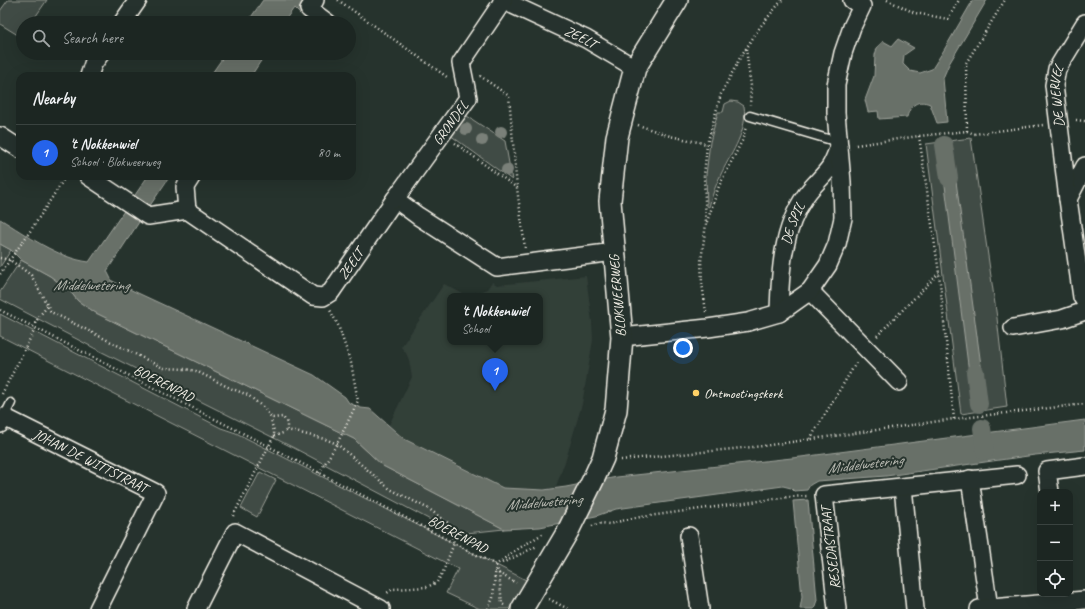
<!DOCTYPE html>
<meta charset="utf-8">
<style>
body{margin:0;font-family:Caveat,sans-serif;background:#252e2a;color:#f1f3f6}
.controls{position:absolute;right:12px;bottom:12px;display:grid;overflow:hidden;border-radius:8px;box-shadow:0 4px 16px #0002}
.controls button{width:36px;height:36px;display:grid;place-items:center;padding:0;border:0;border-bottom:1px solid #3a4340;background:#1c2622;color:#f1f3f6;font:20px sans-serif}
.you{position:absolute;left:683px;top:348px;width:14px;height:14px;margin:-10px;border:3px solid #fff;border-radius:50%;background:#1a73e8;box-shadow:0 0 0 6px #1a73e833}
.badge{display:grid;place-items:center;width:26px;height:26px;border-radius:50%;background:#2563eb;color:#fff;font-size:13px;font-weight:700}
.pin{position:absolute;translate:-50% -33px;filter:drop-shadow(0 1px 2px #0008)}
.pin::after{content:'';position:absolute;top:21px;width:14px;height:12px;background:inherit;clip-path:polygon(0 0,100% 0,50% 100%)}
.popup{position:absolute;left:447px;top:293px;width:96px;height:52px;box-sizing:border-box;display:grid;place-content:center;border-radius:8px;background:#1c2622;filter:drop-shadow(0 1px 3px #0005);font-size:13px;white-space:nowrap;color:#a0a5a5}
.popup b{font-size:15px;color:#f1f3f6}
.popup::after{content:'';position:absolute;left:50%;top:100%;margin-left:-8px;border:8px solid transparent;border-top-color:#1c2622}
.list{margin:0;padding:0;list-style:none}
h2{display:flex;justify-content:space-between;align-items:center;height:52px;margin:0;padding:0 16px;font-size:17px}
h2 small{font-size:13px;font-weight:400;color:#a0a5a5}
.list li{display:grid;grid-template-columns:26px 1fr auto;gap:12px;align-items:center;box-sizing:border-box;height:56px;padding:0 16px;border-top:1px solid #3a4340}
.list b{display:block;font-size:15px;white-space:nowrap}
.list p{margin:0;font-size:13px;white-space:nowrap;color:#a0a5a5}
.list em{font-size:13px;font-style:normal;color:#a0a5a5}
.icon{flex:none;width:22px;height:22px;fill:none;stroke:currentColor;stroke-width:2;stroke-linecap:round;stroke-linejoin:round}
.map{position:relative;flex:none;width:1085px;height:609px;overflow:hidden}
.search{position:absolute;background:#1c2622;box-shadow:0 4px 16px #0002;left:16px;top:16px;width:340px;height:44px;display:flex;align-items:center;gap:10px;box-sizing:border-box;padding:0 14px;border-radius:22px;color:#a0a5a5;font-size:15px}
.panel{position:absolute;background:#1c2622;box-shadow:0 4px 16px #0002;left:16px;top:72px;width:340px;height:108px;border-radius:12px}
.map>svg:first-child{display:block}
.built{fill:#333f39}
.green{fill:#414b45;stroke:#9a9e96}
.water{fill:#676f68;stroke:#9fa39b}
.lines{fill:none;stroke-linecap:round;stroke-linejoin:round}
.canal{stroke:#676f68;stroke-width:18}
.service-casing{stroke:#f4f1e8;stroke-width:11}
.minor-casing{stroke:#f4f1e8;stroke-width:20}
.tertiary-casing{stroke:#f4f1e8;stroke-width:24}
.path{stroke:#f4f1e8;stroke-width:2.5;stroke-dasharray:1 3;stroke-linecap:butt}
.service{stroke:#26332d;stroke-width:8}
.minor{stroke:#26332d;stroke-width:17}
.tertiary{stroke:#26332d;stroke-width:21}
.tree{fill:#7a8079}
.poi-dot{fill:#ffd166;stroke:#26332d;stroke-width:1.5}
.labels{text-anchor:middle;stroke-width:4;stroke-linejoin:round;paint-order:stroke}
.street-label{font-size:14px;fill:#f4f1e8;stroke:#26332d}
.poi-label{font-size:14px;fill:#f4f1e8;stroke:#26332d;text-anchor:start}
.water-label{font-size:15px;font-style:italic;fill:#bcbdb5;stroke:#26332d}
</style>
<div class="map">
<svg width="1085" height="609" viewBox="0 0 1085 609">
<rect width="100%" height="100%" fill="#26332d"/>
<filter id="ink" filterUnits="userSpaceOnUse"><feTurbulence type="fractalNoise" baseFrequency=".025" numOctaves="2"/><feDisplacementMap in="SourceGraphic" scale="8" xChannelSelector="R" yChannelSelector="G"/><feConvolveMatrix kernelMatrix="1 2 1 2 8 2 1 2 1" color-interpolation-filters="sRGB"/></filter>
<g filter="url(#ink)">
<path class="built" d="M586 276 592 322 593 340 582 404 566 459 555 489 527 490 503 488 404 439 389 425 412 377 409 360 406 353 401 347 444 284 467 296H450V342H540V296H470L471 295 487 289 492 282 497 285Z"/>
<path class="green" d="M8 0H47L31 23H23V34L21 37 0 24V11Z
M731 101 738 102 744 106C748 130 732 152 722 172 716 184 712 195 709 207L707 206 706 175 710 142 718 112H723L725 104Z
M464 114 505 141 512 180 450 135Z
M971 138 997 318 1007 407 961 414 926 144Z
M0 244 11 250 0 267Z
M21 260 50 276 69 290 78 301 96 313 354 439 383 466 504 529 457 534 294 448 94 348 0 299V292Z
M0 314 221 428 236 433 526 580 509 609H480L446 593 458 569 0 336Z
M260 472 276 480 257 517 241 508Z"/>
<path class="water" d="M263 0H310L300 14 294 8 283 23H247Z
M973 0H987L949 64 943 78 947 122 937 123 930 104C918 99 910 105 907 117L879 119 878 111 868 112 865 100 874 76 875 55 877 48 883 41 892 46 898 39 914 48 904 55 903 64 910 71 920 73 932 69 944 50Z
M226 53H266L251 76H210Z
M952 152 985 395 972 396 941 154Z
M148 176H170L149 207 133 198Z
M124 211 141 219 107 271 112 281 314 375 345 397 349 403 361 408 370 409 404 439 503 488 544 490 566 487 617 477 801 457 1085 420V450L1035 455 886 476 817 481 810 485 807 490 794 491 791 488 783 486 616 509 596 516 540 527 504 529 383 466 354 439 96 313 78 301 69 290 50 276 21 260 11 250 0 244V219C27 235 57 258 89 262Z
M808 500 817 600 814 609H800L802 597 793 501Z"/>
<g class="lines">
<path class="canal" d="M944 145 949 178
M975 372 979 404
M982 428 985 451"/>
<defs>
<path id="service" d="M750 116 838 142
M4 417 11 403"/>
<g id="minor">
<path d="M315 0 309 9 328 23"/>
<path id="s1" d="M502 0 586 39 635 68"/>
<path d="M122 23 138 0"/>
<path d="M89 76 93 64 101 53"/>
<path d="M0 136 20 149"/>
<path d="M1085 166 1068 199 1082 297 1085 302"/>
<path id="s2" d="M88 176 148 216 187 210 313 296 323 297 331 292 395 199 418 216 497 267 614 252"/>
<path id="s3" d="M395 199 468 98 461 63 503 1"/>
<path id="s4" d="M1068 199 1054 85 1057 69 1085 23"/>
<path d="M187 210 185 187 192 176"/>
<path d="M810 291 899 382"/>
<path id="s5" d="M779 313C780 273 782 229 806 195 813 185 823 177 830 167 834 161 836 154 839 147"/>
<path d="M1013 328 1062 319 1085 311"/>
<path d="M622 337 708 328 748 322 779 313 810 291 828 265 837 244 843 218 842 182 836 113V85L843 53 852 27 862 6 852 0"/>
<path id="s6" d="M0 424 4 417 156 493 98 609"/>
<path d="M970 479 989 608"/>
<path d="M903 487 915 609"/>
<path d="M1050 492 1047 471 1085 466"/>
<path d="M689 536 700 609"/>
<path d="M196 609 235 532 381 609"/>
<path d="M837 609 824 495 1017 475"/>
<path d="M979 609 1085 600"/>
</g>
<path id="tertiary" d="M522 609 568 531 594 478 603 458 616 410 622 337 610 201 617 137 635 68 677 0"/>
</defs>
<use href="#service" class="service-casing"/>
<use href="#minor" class="minor-casing"/>
<use href="#tertiary" class="tertiary-casing"/>
<path class="path" d="M338 0 447 77
M887 0 915 13 948 19 959 0
M746 49 751 86 750 105
M480 76 509 96 517 188
M1076 120 1085 121
M638 125 670 136 707 144
M967 131 974 134 1043 125
M919 136 939 273 954 419
M455 143 517 188 525 248
M856 145 919 136 967 131 966 63 1005 0
M707 222 719 186 742 141 746 127
M0 258 10 260 31 275 51 312 163 368 185 369 196 371 230 388 248 395 264 408 272 418 283 417 287 423V430L325 439 337 444 390 489 429 509 448 523 454 543 443 572 437 582 427 587 393 589 387 593
M0 274 31 230 66 176
M0 310 268 446 496 565
M706 312 702 283 701 261 706 224 704 176 707 144 721 94 741 56 760 27 782 0
M33 327 40 315 48 306
M877 336 939 273
M2 394 35 329
M274 436 283 433 287 430
M810 439 856 363
M621 460 763 446 954 419 1085 404
M319 473 337 444 358 401 351 363 338 325 330 310
M233 516 274 436C275 428 270 425 272 418
M592 526 601 523 609 524 634 518 789 497 808 496
M502 563 537 546
M496 566 499 573 502 604 504 605
M495 571 516 583
M549 599 568 609
M488 609 493 598 496 565 513 552 544 533"/>
<use href="#service" class="service"/>
<use href="#minor" class="minor"/>
<use href="#tertiary" class="tertiary"/>
</g>
<g class="tree">
<circle cx="466" cy="129" r="6"/>
<circle cx="501" cy="132" r="6"/>
<circle cx="482" cy="140" r="6"/>
<circle cx="507" cy="170" r="6"/>
</g>
</g>
<circle class="poi-dot" cx="696" cy="393" r="4"/>
<g class="labels">
<g class="street-label">
<text dy="5" stroke="none"><textPath href="#s1" startOffset="87">ZEELT</textPath></text>
<text dy="5" stroke="none"><textPath href="#s4" startOffset="104">DE WERVEL</textPath></text>
<text dy="5" stroke="none"><textPath href="#s3" startOffset="94">GRONDEL</textPath></text>
<text dy="5" stroke="none"><textPath href="#s5" startOffset="91">DE SPIL</textPath></text>
<text dy="5" stroke="none"><textPath href="#s2" startOffset="318">ZEELT</textPath></text>
<text transform="translate(617 296) rotate(-95)" y="5">BLOKWEERWEG</text>
<text transform="translate(164 383) rotate(27)" y="5">BOERENPAD</text>
<text dy="5" stroke="none"><textPath href="#s6" startOffset="105">JOHAN DE WITTSTRAAT</textPath></text>
<text transform="translate(458 534) rotate(28)" y="5">BOERENPAD</text>
<text transform="translate(830 548) rotate(-97)" y="5">RESEDASTRAAT</text>
</g>
<g class="poi-label">
<text x="704" y="398">Ontmoetingskerk</text>
</g>
<g class="water-label">
<text x="91" y="290">Middelwetering</text>
<text transform="translate(865 464) rotate(-7)" y="5">Middelwetering</text>
<text transform="translate(544 502) rotate(-5)" y="5">Middelwetering</text>
</g>
</g>
</svg>
<div class="controls">
<button>+</button>
<button>−</button>
<button><svg class="icon" aria-label="locate" viewBox="0 0 24 24"><circle cx="12" cy="12" r="6"/><path d="M12 2v4M12 18v4M2 12h4M18 12h4"/></svg></button>
</div>
<div class="you"></div>
<div class="pin badge" style="left:495px;top:391px">1</div>
<div class="popup"><b>'t Nokkenwiel</b>School</div>
<div class="search"><svg class="icon" aria-label="search" viewBox="0 0 24 24"><circle cx="10" cy="10" r="6"/><path d="M15 15l6 6"/></svg>Search here</div>
<section class="panel">
<h2>Nearby<small></small></h2>
<ul class="list">
<li><span class="badge">1</span><div><b>'t Nokkenwiel</b><p>School · Blokweerweg</p></div><em>80 m</em></li>
</ul>
</section>
</div>
